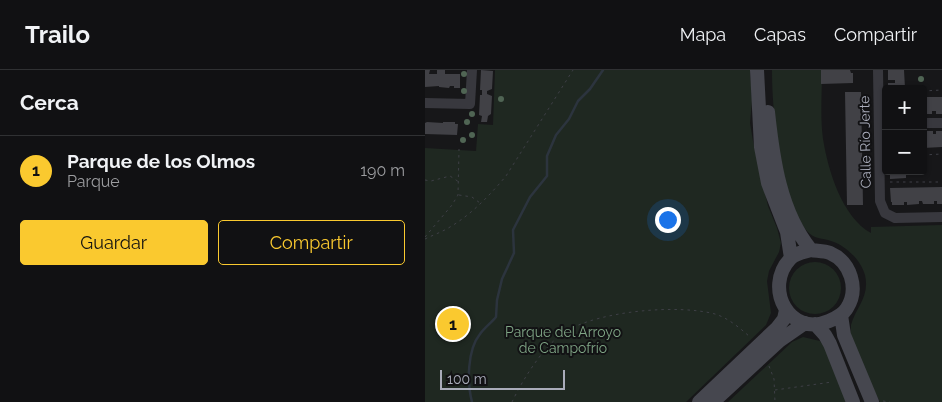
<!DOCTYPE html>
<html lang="es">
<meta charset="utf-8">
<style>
body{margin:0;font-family:Raleway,sans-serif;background:#1a1a1c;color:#f1f3f6}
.controls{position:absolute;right:15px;top:15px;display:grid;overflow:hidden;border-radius:5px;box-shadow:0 1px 4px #0004}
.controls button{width:45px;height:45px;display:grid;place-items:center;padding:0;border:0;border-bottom:1px solid #303133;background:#111113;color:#f1f3f6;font:25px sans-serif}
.scale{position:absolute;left:15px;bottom:12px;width:125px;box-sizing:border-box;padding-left:5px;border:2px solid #a9acba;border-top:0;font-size:14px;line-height:18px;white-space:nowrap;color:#a9acba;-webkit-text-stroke:4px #121214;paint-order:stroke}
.you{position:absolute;left:242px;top:149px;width:18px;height:18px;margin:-12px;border:4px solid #fff;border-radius:50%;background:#1a73e8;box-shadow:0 0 0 8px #1a73e833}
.badge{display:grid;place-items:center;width:32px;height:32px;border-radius:50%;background:#fac92f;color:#111;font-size:16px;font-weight:700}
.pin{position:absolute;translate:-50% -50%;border:2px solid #fff;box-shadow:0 1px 5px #0006}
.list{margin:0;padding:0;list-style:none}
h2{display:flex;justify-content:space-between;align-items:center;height:65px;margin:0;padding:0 20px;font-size:21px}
h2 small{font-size:16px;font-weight:400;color:#9c9da0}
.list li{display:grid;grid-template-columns:32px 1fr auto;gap:15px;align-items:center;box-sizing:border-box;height:70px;padding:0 20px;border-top:1px solid #303133}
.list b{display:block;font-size:19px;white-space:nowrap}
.list p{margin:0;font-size:16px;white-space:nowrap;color:#9c9da0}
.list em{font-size:16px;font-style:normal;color:#9c9da0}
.actions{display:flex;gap:10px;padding:15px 20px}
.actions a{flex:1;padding:11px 0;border:1px solid #fac92f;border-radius:5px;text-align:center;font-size:18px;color:#fac92f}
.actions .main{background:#fac92f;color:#111}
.map{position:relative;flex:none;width:517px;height:332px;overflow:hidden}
header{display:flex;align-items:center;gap:30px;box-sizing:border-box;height:70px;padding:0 25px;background:#111113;border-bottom:1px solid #303133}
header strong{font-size:24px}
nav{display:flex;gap:28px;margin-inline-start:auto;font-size:18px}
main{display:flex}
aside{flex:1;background:#111113}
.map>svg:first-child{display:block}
.green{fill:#1f2821}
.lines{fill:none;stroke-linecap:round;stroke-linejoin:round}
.stream{stroke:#2c343e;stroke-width:2.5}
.building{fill:#414146}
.path{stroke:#3e3f46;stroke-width:1;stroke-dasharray:2.5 4;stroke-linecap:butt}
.minor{stroke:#38383e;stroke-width:10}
.secondary{stroke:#46474f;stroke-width:14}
.tree{fill:#506554}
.labels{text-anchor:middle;stroke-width:4;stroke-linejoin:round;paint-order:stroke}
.street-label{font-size:14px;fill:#a9acba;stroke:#121214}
.park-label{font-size:14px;fill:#7fa585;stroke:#121214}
</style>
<header>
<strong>Trailo</strong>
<nav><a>Mapa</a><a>Capas</a><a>Compartir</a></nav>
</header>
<main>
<aside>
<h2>Cerca<small></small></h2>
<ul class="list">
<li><span class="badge">1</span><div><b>Parque de los Olmos</b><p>Parque</p></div><em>190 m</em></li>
</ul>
<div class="actions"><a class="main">Guardar</a><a>Compartir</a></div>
</aside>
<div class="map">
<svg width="517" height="332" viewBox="0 0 517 332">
<rect width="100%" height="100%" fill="#171719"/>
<path class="green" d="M70 0H325L327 30 325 53 328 71 343 136 352 158 356 173 354 182 344 201 342 211 346 243 341 255 261 332H0V78L51 81 53 54 68 55Z
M347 0H397C397 23 395 47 398 69 403 100 417 147 446 163V157L517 155V332H455C447 317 441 302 435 287 432 280 427 273 426 266 425 263 426 258 426 255 431 237 445 227 440 205 436 190 420 175 406 171 398 168 388 169 382 161 355 129 347 42 347 0Z
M364 218a26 26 0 1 1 52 0a26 26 0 1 1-52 0Z
M378 267 395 271 404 284 424 332H303L367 272Z"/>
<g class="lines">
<path class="stream" d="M47 332C42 313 42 280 55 264 59 258 66 253 71 247L72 230 77 209 89 183 88 160 105 127 122 106V86L131 65 144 49 153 31 165 19 178 0"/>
</g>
<path class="building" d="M0 0H5L4 4H12V0H20V4H35V18H29V16H25L24 18 14 17V16L0 17Z
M56 0 68 1 67 19 62 21V24L67 26 66 44 63 46 62 52H56L57 46 54 45 55 25H57V20H55Z
M396 0H425L426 3H428V13L396 14Z
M463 0H479L480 18H463V13H470V10H463Z
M420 22H436L438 135H422Z
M498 27H517V44H511V41H507V44H498Z
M2 52 18 53V52H30V54H33L32 65 0 64V53Z
M498 61H508V64H511V61H517V77L498 78Z
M472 101H481V108L465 109V103H472Z
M517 117V134H512V131H509V134H498L497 131H494V134L482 135V132H479V135H467V132H466L465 118Z"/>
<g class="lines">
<path class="path" d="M498 21 517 20
M498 85 517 84
M0 110 6 111 25 106 34 112
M465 112H517
M34 125 47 127 55 133
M0 167 27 135 33 125 34 79
M0 169C8 165 17 162 25 157 47 144 65 125 81 106L148 0
M344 296 349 309 350 332
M350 320 407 312
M458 331 465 332
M87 332C98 309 120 273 143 260 177 241 252 234 290 244 303 248 315 258 325 267"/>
<path class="minor" d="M453 0 455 131 460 143 470 148 517 147
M0 33 45 34 47 0
M498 53H517"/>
<path class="secondary" d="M332 0 336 77 343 113 362 162 366 188
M343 42C348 89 355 142 386 180
M386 180C392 181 399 181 405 183 426 192 434 219 422 238 418 245 411 248 404 251 365 268 338 218 365 189 370 183 379 182 386 180Z
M416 245 419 265 447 332
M390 254 400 265 405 274 428 332
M274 332 352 258 359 249 361 240
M288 332 354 271 380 253"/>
</g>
<g class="tree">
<circle cx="39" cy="4" r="3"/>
<circle cx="496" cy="9" r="3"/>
<circle cx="39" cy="21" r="3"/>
<circle cx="76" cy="29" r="3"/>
<circle cx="47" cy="44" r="3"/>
<circle cx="42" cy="52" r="3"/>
<circle cx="47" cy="65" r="3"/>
<circle cx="38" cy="70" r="3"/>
</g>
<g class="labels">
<g class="street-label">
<text transform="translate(440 72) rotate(-91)" y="5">Calle Río Jerte</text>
</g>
<g class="park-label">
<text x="138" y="267">Parque del Arroyo<tspan x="138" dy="16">de Campofrío</tspan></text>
</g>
</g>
</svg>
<div class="controls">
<button>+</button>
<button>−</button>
</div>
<div class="scale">100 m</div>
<div class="you"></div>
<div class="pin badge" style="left:28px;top:254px">1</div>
</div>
</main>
